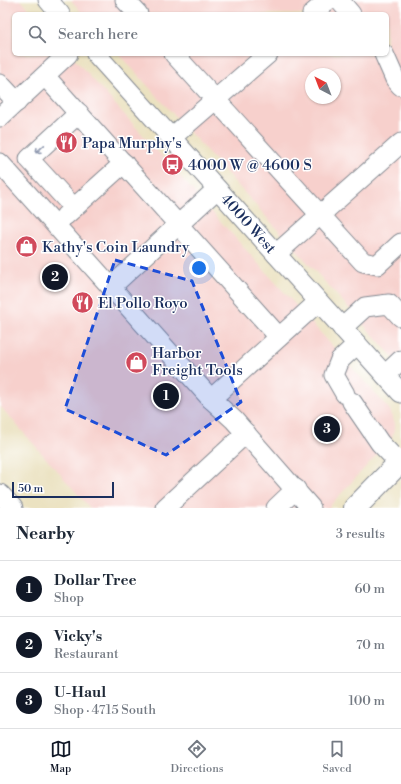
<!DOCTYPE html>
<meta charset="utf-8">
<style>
body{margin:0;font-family:"Libre Bodoni",serif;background:#f6f6f7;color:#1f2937}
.compass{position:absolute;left:305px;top:68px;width:36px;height:36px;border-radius:50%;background:#fff;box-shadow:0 1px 3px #0004;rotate:318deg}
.scale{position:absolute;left:12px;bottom:10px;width:102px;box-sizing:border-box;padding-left:4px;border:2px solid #1b2f5e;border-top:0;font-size:11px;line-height:14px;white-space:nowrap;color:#1b2f5e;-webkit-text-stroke:3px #fff;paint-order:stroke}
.you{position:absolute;left:199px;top:268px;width:14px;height:14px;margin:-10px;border:3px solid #fff;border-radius:50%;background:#1a73e8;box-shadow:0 0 0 6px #1a73e833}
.badge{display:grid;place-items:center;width:26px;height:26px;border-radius:50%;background:#111827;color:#fff;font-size:13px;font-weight:700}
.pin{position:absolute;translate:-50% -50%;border:2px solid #fff;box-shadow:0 1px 4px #0006}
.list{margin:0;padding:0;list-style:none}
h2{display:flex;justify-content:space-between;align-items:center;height:52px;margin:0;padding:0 16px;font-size:17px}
h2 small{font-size:13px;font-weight:400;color:#747a83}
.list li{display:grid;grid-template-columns:26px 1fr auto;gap:12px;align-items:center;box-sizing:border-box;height:56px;padding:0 16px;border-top:1px solid #e0e1e3}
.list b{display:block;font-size:15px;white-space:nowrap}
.list p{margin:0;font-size:13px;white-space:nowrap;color:#747a83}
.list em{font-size:13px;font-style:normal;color:#747a83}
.icon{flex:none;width:22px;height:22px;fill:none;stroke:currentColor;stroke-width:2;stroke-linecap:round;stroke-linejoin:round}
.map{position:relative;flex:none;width:401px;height:508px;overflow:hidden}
.search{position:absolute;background:#fff;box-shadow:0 1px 3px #0004;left:12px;right:12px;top:12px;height:44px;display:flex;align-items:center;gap:10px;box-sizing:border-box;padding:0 14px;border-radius:6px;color:#747a83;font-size:15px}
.sheet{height:220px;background:#fff}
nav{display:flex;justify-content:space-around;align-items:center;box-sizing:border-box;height:56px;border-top:1px solid #e0e1e3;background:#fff;font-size:11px;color:#747a83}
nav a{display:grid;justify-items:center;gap:2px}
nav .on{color:#111827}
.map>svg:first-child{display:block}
.built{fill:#f7d0cc;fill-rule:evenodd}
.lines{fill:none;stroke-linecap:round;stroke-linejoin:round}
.minor-casing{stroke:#838890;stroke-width:21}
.major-casing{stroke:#838890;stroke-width:24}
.minor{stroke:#fff;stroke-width:19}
.major{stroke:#fff;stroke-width:22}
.oneway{stroke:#8d97ae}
.marked{fill:#1d4ed8;fill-opacity:0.2;stroke:#1d4ed8;stroke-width:3;stroke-dasharray:8 5;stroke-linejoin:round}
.labels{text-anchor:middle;stroke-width:3;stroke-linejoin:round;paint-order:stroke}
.poi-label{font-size:15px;fill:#1b2f5e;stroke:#fff;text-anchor:start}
.street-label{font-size:15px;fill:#1b2f5e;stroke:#fff}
</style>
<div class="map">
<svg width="401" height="508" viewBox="0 0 401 508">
<rect width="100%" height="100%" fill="#fff"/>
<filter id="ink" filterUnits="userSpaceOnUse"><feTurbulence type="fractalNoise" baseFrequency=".025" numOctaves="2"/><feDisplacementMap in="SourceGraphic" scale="8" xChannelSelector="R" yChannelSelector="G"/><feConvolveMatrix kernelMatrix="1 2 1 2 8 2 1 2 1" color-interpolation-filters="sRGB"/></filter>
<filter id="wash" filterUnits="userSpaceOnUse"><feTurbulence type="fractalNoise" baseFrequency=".012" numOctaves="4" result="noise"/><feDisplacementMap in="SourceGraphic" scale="16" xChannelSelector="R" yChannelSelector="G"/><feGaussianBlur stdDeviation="0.9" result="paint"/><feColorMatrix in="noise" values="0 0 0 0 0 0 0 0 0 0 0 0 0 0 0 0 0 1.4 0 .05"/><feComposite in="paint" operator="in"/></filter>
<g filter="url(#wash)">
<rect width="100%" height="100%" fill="#ebe2c1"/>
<path class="built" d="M0 0H21L34 14H14V54H70L390 410 395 425 392 438 328 508H90L0 406Z
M71 0H401V366L119 54H387V14H83ZM311 74H335V98H311Z"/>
</g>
<g filter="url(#ink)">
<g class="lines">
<defs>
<g id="minor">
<path d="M48 0 60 14"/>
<path d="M125 0 138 14"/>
<path d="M339 0 351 14"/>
<path d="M312 14 328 0"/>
<path id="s1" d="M96 54 401 393"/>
<path d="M174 54 363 262 377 265 401 243"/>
<path d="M384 54 395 79 401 86"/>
<path d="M45 76 279 337"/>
<path d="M0 84 17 102"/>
<path d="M0 117 68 54"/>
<path d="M171 138 268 54"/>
<path d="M0 163 211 399 234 420 311 508"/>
<path d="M74 208 29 159 79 113"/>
<path d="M65 216 124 163"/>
<path d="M276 254 401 143"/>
<path d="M111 287 217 189"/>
<path d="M342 328 365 307 389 304 401 317"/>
<path d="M385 375 401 360"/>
<path d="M345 394 334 375 340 360 357 344"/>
<path d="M211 399 318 302"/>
<path d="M352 402 380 443 399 463"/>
<path d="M0 494 13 508"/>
<path d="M165 508 246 433"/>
<path d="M276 508 296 489"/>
</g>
<path id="major" d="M355 508 401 461"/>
</defs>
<use href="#minor" class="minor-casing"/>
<use href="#major" class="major-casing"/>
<use href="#minor" class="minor"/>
<use href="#major" class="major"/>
</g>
<defs><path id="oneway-shaft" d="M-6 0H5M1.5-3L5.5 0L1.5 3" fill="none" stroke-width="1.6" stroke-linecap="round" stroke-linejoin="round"/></defs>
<use class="oneway" href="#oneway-shaft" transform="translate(40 149) rotate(137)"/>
</g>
<path class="marked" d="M115 260 192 281 241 402 166 455 65 409Z"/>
<defs>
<symbol id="restaurant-disc" viewBox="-11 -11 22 22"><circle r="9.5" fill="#d1495b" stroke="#fff"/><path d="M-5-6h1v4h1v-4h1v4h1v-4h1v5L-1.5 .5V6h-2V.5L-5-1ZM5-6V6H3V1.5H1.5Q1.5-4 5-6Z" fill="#fff"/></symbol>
<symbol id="bus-disc" viewBox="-11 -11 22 22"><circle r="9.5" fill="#d1495b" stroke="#fff"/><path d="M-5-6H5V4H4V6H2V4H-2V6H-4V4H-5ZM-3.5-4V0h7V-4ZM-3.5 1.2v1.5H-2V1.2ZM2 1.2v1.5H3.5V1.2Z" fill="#fff"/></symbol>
<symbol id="shop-disc" viewBox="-11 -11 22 22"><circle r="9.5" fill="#d1495b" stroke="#fff"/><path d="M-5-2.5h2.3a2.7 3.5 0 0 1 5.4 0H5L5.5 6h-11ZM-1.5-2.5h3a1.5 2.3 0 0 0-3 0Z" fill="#fff"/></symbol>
</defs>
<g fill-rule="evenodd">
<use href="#restaurant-disc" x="54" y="130" width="25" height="25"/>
<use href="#bus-disc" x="160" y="152" width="25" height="25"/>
<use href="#shop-disc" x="14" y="234" width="25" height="25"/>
<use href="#restaurant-disc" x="70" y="290" width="25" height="25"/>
<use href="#shop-disc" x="124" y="350" width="25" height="25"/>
</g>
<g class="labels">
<g class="poi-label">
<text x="82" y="148">Papa Murphy's</text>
<text x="188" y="170">4000 W @ 4600 S</text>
<text x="42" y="252">Kathy's Coin Laundry</text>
<text x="98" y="308">El Pollo Royo</text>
<text x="152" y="358">Harbor<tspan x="152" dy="17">Freight Tools</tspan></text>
</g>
<g class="street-label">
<text dy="5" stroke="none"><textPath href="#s1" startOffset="228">4000 West</textPath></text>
</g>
</g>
</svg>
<svg class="compass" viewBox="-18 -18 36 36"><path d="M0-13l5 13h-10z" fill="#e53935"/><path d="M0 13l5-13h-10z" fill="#747a83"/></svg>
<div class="scale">50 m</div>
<div class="you"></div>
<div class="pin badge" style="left:166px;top:396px">1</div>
<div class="pin badge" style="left:55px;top:277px">2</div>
<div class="pin badge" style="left:327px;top:429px">3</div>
<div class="search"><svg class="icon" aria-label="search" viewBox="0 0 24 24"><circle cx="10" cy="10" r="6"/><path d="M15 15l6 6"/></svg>Search here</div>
</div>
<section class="sheet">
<h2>Nearby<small>3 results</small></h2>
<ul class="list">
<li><span class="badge">1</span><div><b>Dollar Tree</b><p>Shop</p></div><em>60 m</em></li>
<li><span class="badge">2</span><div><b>Vicky's</b><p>Restaurant</p></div><em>70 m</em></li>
<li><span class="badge">3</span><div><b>U-Haul</b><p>Shop · 4715 South</p></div><em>100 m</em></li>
</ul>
</section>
<nav>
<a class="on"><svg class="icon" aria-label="map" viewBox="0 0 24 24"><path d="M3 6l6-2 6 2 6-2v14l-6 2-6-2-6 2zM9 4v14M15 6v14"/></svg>Map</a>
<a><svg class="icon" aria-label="directions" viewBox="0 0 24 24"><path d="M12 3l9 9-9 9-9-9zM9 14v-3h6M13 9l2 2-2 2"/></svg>Directions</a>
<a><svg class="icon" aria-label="saved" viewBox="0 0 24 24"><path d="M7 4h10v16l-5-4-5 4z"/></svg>Saved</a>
</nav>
